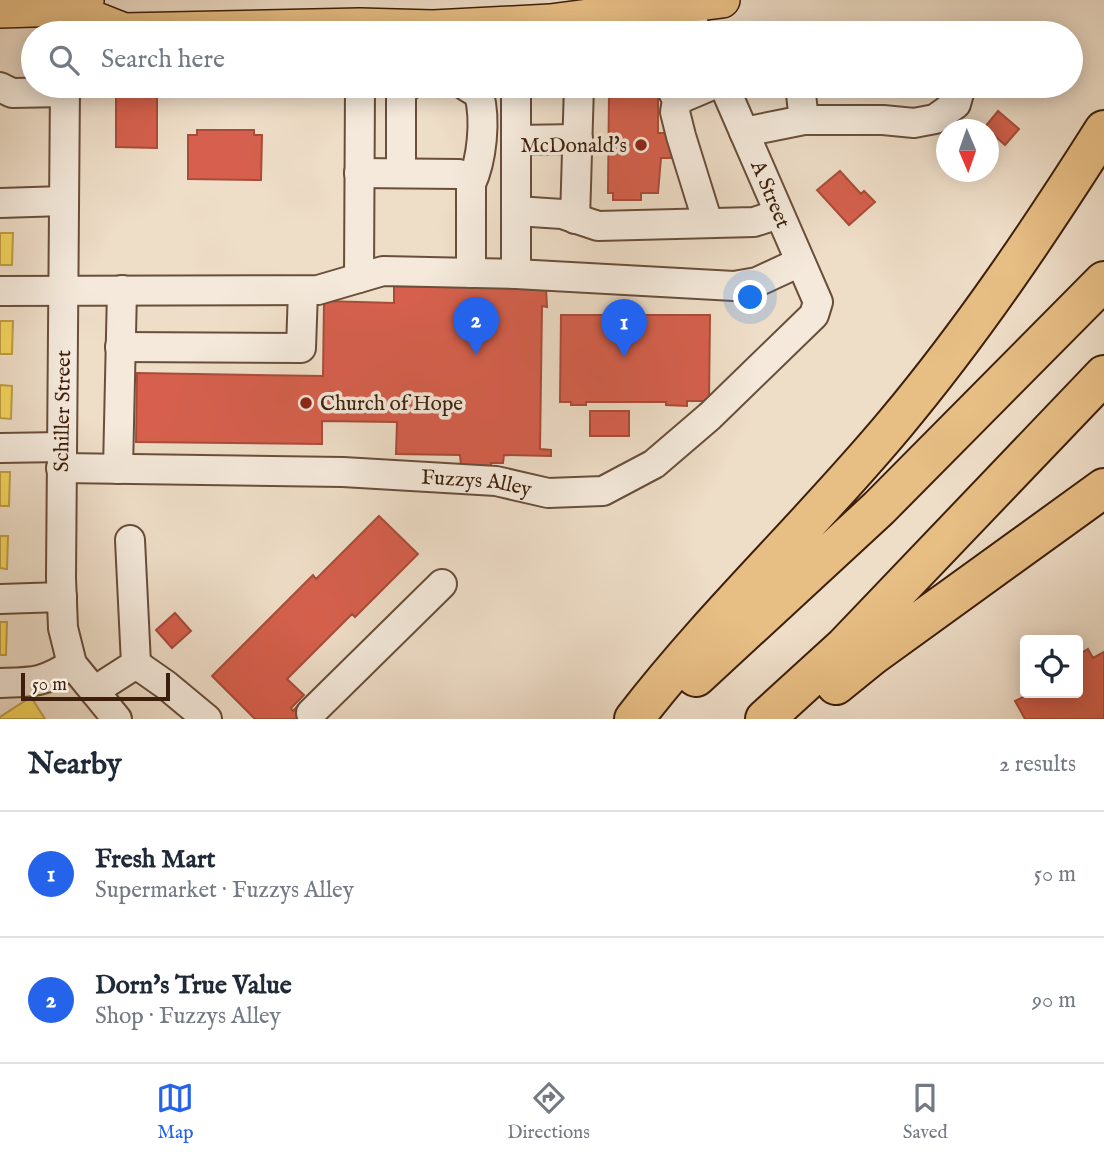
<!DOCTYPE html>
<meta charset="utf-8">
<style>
body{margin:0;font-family:"IM FELL English",serif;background:#f2f2f3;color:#1f2937}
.controls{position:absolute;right:21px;bottom:21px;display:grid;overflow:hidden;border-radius:7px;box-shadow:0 4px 18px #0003}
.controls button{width:63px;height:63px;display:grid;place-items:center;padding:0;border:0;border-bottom:2px solid #e0e1e3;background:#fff;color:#1f2937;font:35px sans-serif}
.compass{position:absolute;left:936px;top:119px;width:63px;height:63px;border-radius:50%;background:#fff;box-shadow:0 4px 18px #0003;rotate:178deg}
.scale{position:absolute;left:21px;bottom:18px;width:149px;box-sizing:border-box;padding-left:7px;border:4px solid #3d1f0b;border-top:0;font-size:19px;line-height:24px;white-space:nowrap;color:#3d1f0b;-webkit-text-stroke:5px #f4e9db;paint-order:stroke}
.you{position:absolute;left:751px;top:298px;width:24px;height:24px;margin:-18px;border:5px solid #fff;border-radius:50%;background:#1a73e8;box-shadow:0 0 0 10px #1a73e833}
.badge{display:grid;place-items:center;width:46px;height:46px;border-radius:50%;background:#2563eb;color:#fff;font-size:23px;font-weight:700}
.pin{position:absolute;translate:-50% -58px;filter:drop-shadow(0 2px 4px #0008)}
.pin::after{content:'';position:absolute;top:37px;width:24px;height:21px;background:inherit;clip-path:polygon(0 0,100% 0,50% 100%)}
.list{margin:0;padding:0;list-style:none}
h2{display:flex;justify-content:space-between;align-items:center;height:91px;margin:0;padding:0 28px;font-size:30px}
h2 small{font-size:23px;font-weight:400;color:#747a83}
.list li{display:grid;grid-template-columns:46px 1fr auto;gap:21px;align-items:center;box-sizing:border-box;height:126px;padding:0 28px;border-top:2px solid #e0e1e3}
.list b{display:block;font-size:26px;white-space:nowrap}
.list p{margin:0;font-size:23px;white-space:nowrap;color:#747a83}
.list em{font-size:23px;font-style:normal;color:#747a83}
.icon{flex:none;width:38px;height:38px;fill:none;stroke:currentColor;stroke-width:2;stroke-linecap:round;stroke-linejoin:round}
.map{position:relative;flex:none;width:1104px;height:719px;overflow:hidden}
.search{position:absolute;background:#fff;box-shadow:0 4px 18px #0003;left:21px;right:21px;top:21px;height:77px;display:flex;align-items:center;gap:18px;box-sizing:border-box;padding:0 24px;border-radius:38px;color:#747a83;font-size:26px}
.sheet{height:343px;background:#fff}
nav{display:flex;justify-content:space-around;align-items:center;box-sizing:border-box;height:98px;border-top:2px solid #e0e1e3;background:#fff;font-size:19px;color:#747a83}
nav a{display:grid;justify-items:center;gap:4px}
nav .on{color:#2563eb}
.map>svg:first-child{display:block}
.homes{fill:#f6d55c;stroke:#be9e44;stroke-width:2}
.shops{fill:#d6604d;stroke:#a84c39;stroke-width:2}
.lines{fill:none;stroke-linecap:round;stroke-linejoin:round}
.minor-casing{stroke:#694e3a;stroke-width:32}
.major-casing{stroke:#3d1f0b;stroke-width:38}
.highway-casing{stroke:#3d1f0b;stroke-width:42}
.minor{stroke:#f4e9db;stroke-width:28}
.major{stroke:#e7be84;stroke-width:35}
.highway{stroke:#e7be84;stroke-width:38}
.poi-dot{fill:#8f2418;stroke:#f4e9db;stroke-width:2.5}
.labels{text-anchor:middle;stroke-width:7;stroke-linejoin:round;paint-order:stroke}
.poi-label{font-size:21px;fill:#3d1f0b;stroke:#f4e9db;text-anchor:end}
.street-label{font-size:21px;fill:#3d1f0b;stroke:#f4e9db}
</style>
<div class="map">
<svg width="1104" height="719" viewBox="0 0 1104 719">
<rect width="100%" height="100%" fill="#eeddc7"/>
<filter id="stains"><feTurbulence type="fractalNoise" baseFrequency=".00286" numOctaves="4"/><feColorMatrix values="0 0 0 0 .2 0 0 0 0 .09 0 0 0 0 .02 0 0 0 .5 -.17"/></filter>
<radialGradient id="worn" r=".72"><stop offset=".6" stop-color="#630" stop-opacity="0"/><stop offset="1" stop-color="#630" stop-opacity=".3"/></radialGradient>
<path class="homes" d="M0 233H13L12 265H0Z
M0 321H13L12 354H0Z
M0 385 12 386 11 419 0 418Z
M0 472H10L9 506H0Z
M0 536H8L7 569 0 568Z
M0 622H7L6 655H0Z
M31 697 45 719H0V717Z"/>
<path class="shops" d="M819 86H944L945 90 820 96Z
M116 89 157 90V148L116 147Z
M609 92H658V133H673V158H661L658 193H641V200H613V193H608Z
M998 111 1019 129 1005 145 985 127Z
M197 130H254V135H262L261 180 188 179V135H197Z
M840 171 861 194 864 191 875 202 849 225 817 190Z
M394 286 546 288 547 307 542 306 540 449 551 450V456L504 455 503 463H491L490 477 461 466 460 455 396 454 397 422 322 421V444L136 442 137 373 323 376 324 301 394 303Z
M561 315H710L709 401H687V406L666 405V402H586V405H571V402H560Z
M590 411H629V436H590Z
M379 516 418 554 355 617 352 614 287 679 304 695 291 708 293 711 300 703 316 719H255L212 676 313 575 316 579Z
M175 613 191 631 172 648 156 630Z
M1088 649 1093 658 1104 652V719H1025L1015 701 1031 693H1078V655Z"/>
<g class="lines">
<defs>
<g id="minor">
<path d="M684 6 698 33"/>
<path d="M66 33V8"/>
<path d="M65 86 61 578 63 628 72 664 117 719"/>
<path d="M466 86 479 94C486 120 482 160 471 184"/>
<path d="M670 86 677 100 675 112 681 136 708 223"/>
<path d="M800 86 804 120"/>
<path d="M0 87 12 93 65 92"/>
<path d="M677 100 710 86"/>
<path d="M744 132 804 120H883L914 123 935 119 956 104 961 86"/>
<path d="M516 140 578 139"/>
<path d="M359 173 459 174 468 177 471 184V273"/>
<path d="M401 173V92L408 86"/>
<path d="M0 203 64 201"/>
<path d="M516 211 562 214 598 226 754 222 779 214"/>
<path d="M575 219 579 86"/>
<path d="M516 274V86"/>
<path d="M359 278 360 86"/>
<path d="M0 291 318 290 383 271 516 274 734 286 757 282 800 262"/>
<path d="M120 347 301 348 303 291"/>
<path d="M0 448 62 447"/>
<path id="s1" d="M61 468 343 472 496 481 548 493 603 491 654 464 710 416 814 315 818 302 724 86"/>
<path d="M118 469 122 290"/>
<path d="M0 599 62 597"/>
<path d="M136 664 166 685 207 719"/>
<path d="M0 683C34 682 43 683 72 664"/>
<path d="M94 691 136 664 130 540"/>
<path d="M311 713 442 584"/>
</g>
<path id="major" d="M66 8 124 31 360 26 433 28 550 22 722 0
M0 10 66 8 86 1"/>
<path id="highway" d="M696 677 879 508 1104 281
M836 685 873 655 1104 488
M634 719C714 615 811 525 895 424 972 332 1040 231 1104 130
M765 719 845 646 1104 375"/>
</defs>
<use href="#minor" class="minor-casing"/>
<use href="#major" class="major-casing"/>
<use href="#highway" class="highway-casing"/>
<use href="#minor" class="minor"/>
<use href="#major" class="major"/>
<use href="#highway" class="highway"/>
</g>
<g class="poi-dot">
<circle cx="641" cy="145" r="7"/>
<circle cx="306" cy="403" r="7"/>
</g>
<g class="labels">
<g class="poi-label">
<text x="627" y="152">McDonald's</text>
<text x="320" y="410" text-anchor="start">Church of Hope</text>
</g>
<g class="street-label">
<text transform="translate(771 194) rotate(67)" y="7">A Street</text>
<text transform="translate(62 411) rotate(-89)" y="7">Schiller Street</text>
<text dy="7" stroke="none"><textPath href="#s1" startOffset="416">Fuzzys Alley</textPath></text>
</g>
</g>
<rect width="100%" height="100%" filter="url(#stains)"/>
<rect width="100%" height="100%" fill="url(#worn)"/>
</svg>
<div class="controls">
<button><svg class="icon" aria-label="locate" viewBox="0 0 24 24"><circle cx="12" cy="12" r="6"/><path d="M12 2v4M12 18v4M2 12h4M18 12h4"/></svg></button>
</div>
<svg class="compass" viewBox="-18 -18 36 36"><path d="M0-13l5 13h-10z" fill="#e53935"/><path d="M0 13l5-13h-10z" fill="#747a83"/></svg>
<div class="scale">50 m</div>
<div class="you"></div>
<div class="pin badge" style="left:624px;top:357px">1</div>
<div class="pin badge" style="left:476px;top:355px">2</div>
<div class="search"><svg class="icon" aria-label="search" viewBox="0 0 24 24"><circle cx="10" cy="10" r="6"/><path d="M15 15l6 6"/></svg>Search here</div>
</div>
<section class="sheet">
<h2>Nearby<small>2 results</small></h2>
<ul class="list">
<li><span class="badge">1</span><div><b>Fresh Mart</b><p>Supermarket · Fuzzys Alley</p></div><em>50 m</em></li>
<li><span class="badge">2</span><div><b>Dorn's True Value</b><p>Shop · Fuzzys Alley</p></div><em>90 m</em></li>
</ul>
</section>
<nav>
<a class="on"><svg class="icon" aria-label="map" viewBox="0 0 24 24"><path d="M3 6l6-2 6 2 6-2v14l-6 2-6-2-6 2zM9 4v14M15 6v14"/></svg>Map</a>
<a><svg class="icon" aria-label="directions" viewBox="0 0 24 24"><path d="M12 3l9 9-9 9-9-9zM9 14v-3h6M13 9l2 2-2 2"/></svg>Directions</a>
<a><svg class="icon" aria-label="saved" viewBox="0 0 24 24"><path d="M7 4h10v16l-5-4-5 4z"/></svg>Saved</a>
</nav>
